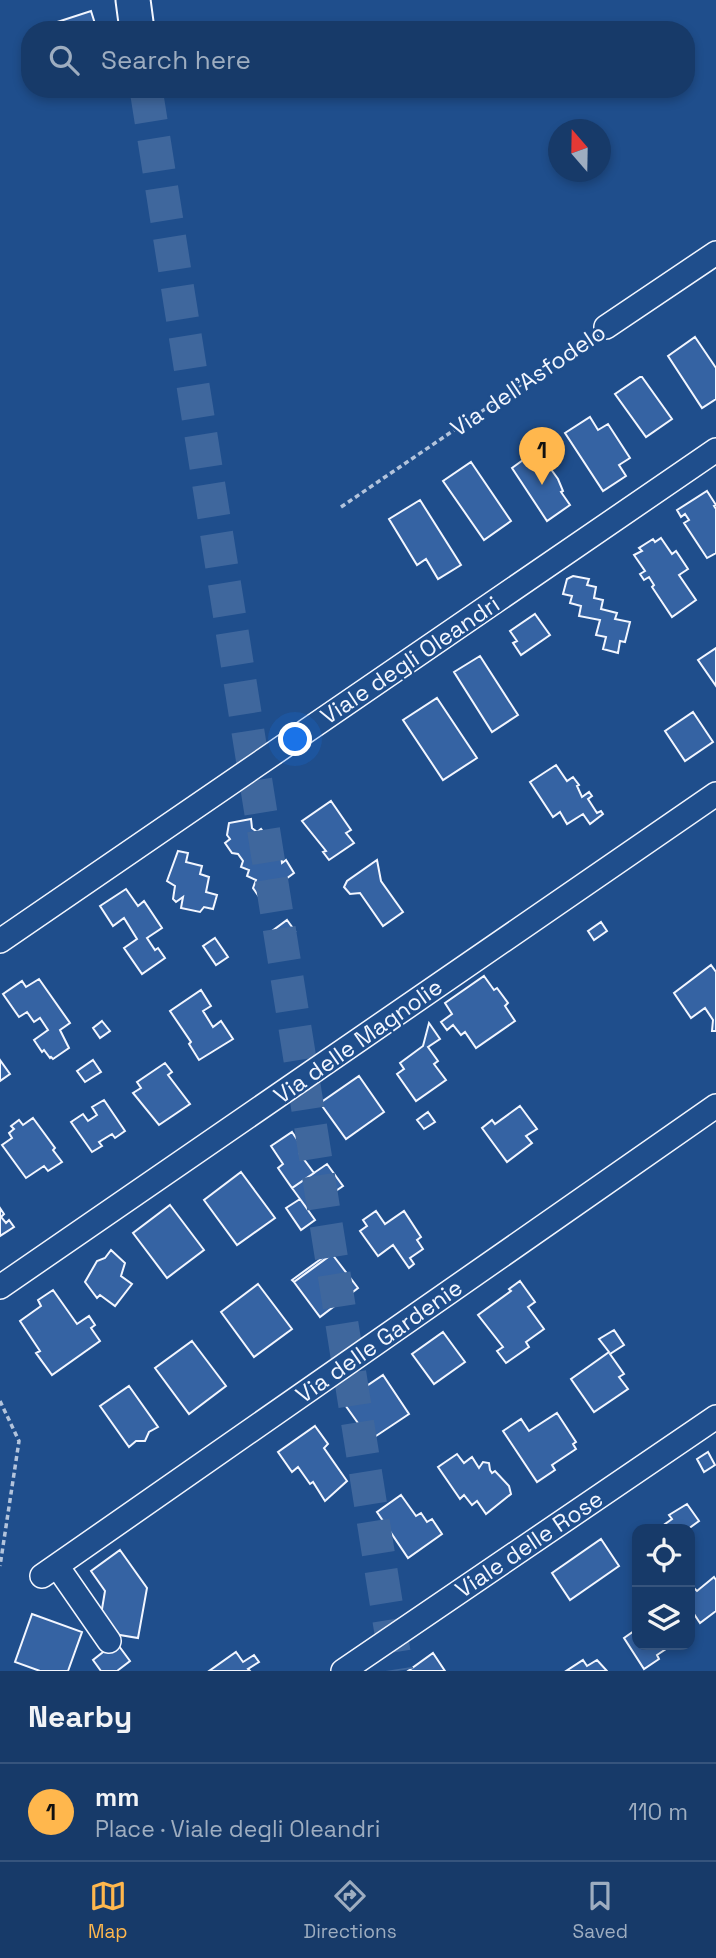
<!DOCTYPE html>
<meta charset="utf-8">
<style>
body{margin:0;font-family:"Space Grotesk",sans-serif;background:#244571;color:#f1f3f6}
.controls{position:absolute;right:21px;bottom:21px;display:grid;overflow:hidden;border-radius:14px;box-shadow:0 4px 10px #0003}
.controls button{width:63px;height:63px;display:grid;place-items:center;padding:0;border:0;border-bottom:2px solid #36547d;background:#173a69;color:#f1f3f6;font:35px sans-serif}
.compass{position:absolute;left:548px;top:119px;width:63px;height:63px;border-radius:50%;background:#173a69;box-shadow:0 4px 10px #0003;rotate:340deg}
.you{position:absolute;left:296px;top:740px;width:24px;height:24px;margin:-18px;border:5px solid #fff;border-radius:50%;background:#1a73e8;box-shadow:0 0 0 10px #1a73e833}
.badge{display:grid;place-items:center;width:46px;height:46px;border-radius:50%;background:#ffb74d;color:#111;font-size:23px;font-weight:700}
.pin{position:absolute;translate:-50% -58px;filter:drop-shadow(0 2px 4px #0008)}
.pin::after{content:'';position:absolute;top:37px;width:24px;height:21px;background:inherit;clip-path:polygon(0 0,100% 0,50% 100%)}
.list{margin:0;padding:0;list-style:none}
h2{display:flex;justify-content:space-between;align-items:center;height:91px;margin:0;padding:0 28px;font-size:30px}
h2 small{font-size:23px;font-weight:400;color:#9eadc0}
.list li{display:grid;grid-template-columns:46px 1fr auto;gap:21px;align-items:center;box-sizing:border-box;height:98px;padding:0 28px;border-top:2px solid #36547d}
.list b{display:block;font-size:26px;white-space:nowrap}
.list p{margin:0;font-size:23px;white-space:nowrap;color:#9eadc0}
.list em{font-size:23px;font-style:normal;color:#9eadc0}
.icon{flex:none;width:38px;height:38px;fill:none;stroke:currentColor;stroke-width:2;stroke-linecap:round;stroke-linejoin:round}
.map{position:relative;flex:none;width:716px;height:1671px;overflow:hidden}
.search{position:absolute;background:#173a69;box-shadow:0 4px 10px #0003;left:21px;right:21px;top:21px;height:77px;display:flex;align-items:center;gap:18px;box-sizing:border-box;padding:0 24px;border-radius:28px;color:#9eadc0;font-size:26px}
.sheet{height:189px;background:#173a69}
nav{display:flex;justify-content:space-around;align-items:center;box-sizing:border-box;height:98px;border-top:2px solid #36547d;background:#173a69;font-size:19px;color:#9eadc0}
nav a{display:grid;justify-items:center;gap:4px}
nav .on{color:#ffb74d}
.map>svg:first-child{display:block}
.building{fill:#3563a3;stroke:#f2f6ff;stroke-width:2}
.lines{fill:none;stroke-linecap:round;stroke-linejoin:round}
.highway-tunnel{stroke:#3f679d;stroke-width:33;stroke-dasharray:33 17;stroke-linecap:butt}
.minor-casing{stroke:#f2f6ff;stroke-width:26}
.highway-casing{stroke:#f2f6ff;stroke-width:37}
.path{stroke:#b3c4dc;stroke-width:3.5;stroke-dasharray:5 3.5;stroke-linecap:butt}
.minor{stroke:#1f4e8c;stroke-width:23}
.highway{stroke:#1f4e8c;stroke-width:33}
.labels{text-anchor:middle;stroke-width:5;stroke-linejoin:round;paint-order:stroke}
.street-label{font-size:23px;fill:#f2f6ff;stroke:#1f4e8c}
</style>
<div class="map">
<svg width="716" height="1671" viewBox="0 0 716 1671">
<rect width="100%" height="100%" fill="#1f4e8c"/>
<path class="building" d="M91 11 97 30H46L45 26Z
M695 337 716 368V399L702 408 668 356Z
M640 377H642L672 419 646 437 615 394Z
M590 417 598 430 608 424 630 458 619 465 626 476 603 491 565 433Z
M537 450 558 479 563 491 561 492 570 505 547 521 512 468Z
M471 462 511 521 484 540 443 481Z
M707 491 716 505 714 506 716 509V553L707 558 684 523 689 520 685 514 681 517 677 510Z
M420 500 461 565 438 579 426 559 417 565 389 519Z
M661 538 672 554 676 551 688 569 679 575 696 600 672 617 652 587 654 585 649 577 644 580 640 574 645 571 634 555 642 551 639 548 653 539 655 542Z
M573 576 589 579 587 585 596 587 594 598 603 600 601 609 617 613 615 619 630 622 625 642 620 641 618 653 603 649 606 637 596 635 600 620 579 616 581 606 570 603 572 596 563 594 567 579Z
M535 614 550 635 521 655 513 643 517 641 510 631Z
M716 648V686L698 660Z
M480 656 518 715 492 732 454 672Z
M437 698 477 758 443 780 403 720Z
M693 712 713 742 685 761 665 731Z
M556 765 567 781 573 777 579 785 577 786 582 797 589 792 592 796 588 799 597 813 601 811 603 814 590 824 583 814 567 824 560 812 553 817 530 782Z
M331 801 351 830 346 833 354 843 329 860 323 852 326 851 302 821Z
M251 819 252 828 257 832 261 829 281 856 282 863 286 860 294 873 260 898 253 888 256 880 247 876 249 870 241 867 243 861 238 854 232 853 225 843 230 839 227 835 229 823Z
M178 851 188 853 186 862 202 866 200 874 209 877 206 892 217 895 213 909 204 907 200 912 181 908 183 897 176 902 173 899 175 886 167 881Z
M377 860 381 881 403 912 383 926 360 893 350 894 344 887 347 881Z
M126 889 138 906 144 901 162 928 147 938 155 950 158 948 165 958 142 974 124 948 137 939 124 918 113 926 100 906Z
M287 920 295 931 280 942 272 931Z
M601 922 607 931 594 940 588 931Z
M215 938 228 957 216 965 203 946Z
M711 965 716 972V1031H712L713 1020 705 1008 691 1018 674 993Z
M484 976 494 990 497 988 508 1003 505 1006 515 1021 476 1048 465 1032 461 1035 453 1025 447 1030 441 1022 452 1014 445 1003Z
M39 979 70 1023 60 1030 69 1048 53 1059 51 1057 50 1058 44 1050 42 1052 34 1040 48 1030 40 1018 34 1022 27 1012 19 1017 3 994 22 981 26 987Z
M201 990 211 1006 203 1011 213 1027 221 1021 233 1039 199 1060 189 1044 191 1042 170 1011Z
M102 1021 110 1031 100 1038 93 1028Z
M429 1023 440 1039 428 1047 438 1061 434 1064 446 1080 416 1101 397 1074 404 1069 400 1063 423 1046Z
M0 1060 10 1074 0 1081Z
M93 1060 101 1072 85 1082 77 1071Z
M165 1063 172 1072 168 1075 190 1104 159 1125 133 1093 141 1088 137 1082Z
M359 1076 384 1112 346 1139 320 1103Z
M104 1100 125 1131 115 1138 112 1134 99 1142 102 1146 92 1152 71 1122 83 1114 88 1121 97 1115 92 1107Z
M520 1106 537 1129 526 1136 532 1143 507 1162 482 1128 492 1120 495 1124Z
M428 1112 435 1122 424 1129 417 1120Z
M33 1118 55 1148 53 1150 62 1162 48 1171 44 1166 26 1178 2 1145 12 1138 9 1133 14 1129 11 1126 19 1120 23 1125Z
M292 1132 305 1151 300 1154 314 1173 292 1188 278 1168 283 1164 271 1146Z
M327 1164 343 1186 308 1210 292 1188Z
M241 1172 275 1218 237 1245 204 1200Z
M300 1199 315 1220 301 1230 286 1208Z
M170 1205 204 1250 167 1278 133 1233Z
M0 1208 4 1214 1 1217 6 1223 9 1220 14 1227 0 1236Z
M376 1211 385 1224 404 1211 421 1237 417 1240 423 1249 410 1258 414 1264 409 1268 393 1245 378 1256 360 1231 367 1226 363 1220Z
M111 1250 125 1263 121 1276 132 1284 115 1306 100 1295 97 1298 85 1282 97 1261 105 1258Z
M332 1254 358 1288 320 1317 294 1282Z
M325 1256 327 1258 294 1282 292 1280Z
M520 1281 535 1302 528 1307 544 1329 526 1342 529 1347 506 1363 497 1351 503 1347 478 1315 511 1291 509 1289Z
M258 1284 292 1329 254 1357 221 1312Z
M53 1290 77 1324 89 1316 95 1325 91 1328 100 1341 52 1375 36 1353 40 1351 20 1321 41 1306 38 1300Z
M614 1330 624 1345 610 1354 624 1374 619 1377 628 1389 594 1412 571 1379 609 1352 599 1339Z
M443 1332 465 1362 434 1384 412 1354Z
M192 1341 226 1386 189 1414 155 1368Z
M383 1375 409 1414 370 1440 343 1402Z
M129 1386 158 1427 149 1432 145 1441H136L129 1447 100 1406Z
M557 1413 576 1442 573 1444 576 1449 552 1465 555 1470 537 1482 503 1431 521 1419 529 1431Z
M315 1426 328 1444 324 1448 347 1481 325 1501 313 1482 310 1484 298 1467 292 1472 278 1452Z
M708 1452 715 1465 704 1472 697 1459Z
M457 1454 464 1463 472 1457 479 1468 483 1462 489 1463 490 1470 492 1473 495 1471 509 1486 511 1494 486 1514 477 1501 472 1505 464 1495 460 1499 438 1467Z
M401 1495 416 1516 421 1513 427 1522 432 1519 442 1534 408 1558 377 1512Z
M687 1504 699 1521 688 1529H658L672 1519 669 1515Z
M601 1539 619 1566 570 1600 552 1573Z
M120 1550 147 1588 138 1638 114 1634 101 1615 105 1591 91 1571Z
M714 1577 716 1580V1611L700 1623 690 1608V1593L695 1589 697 1591Z
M32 1614 82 1632 68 1671H40L15 1662Z
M637 1629V1645H672L657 1655 659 1659 644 1669 624 1638Z
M116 1642 130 1661 117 1671H101L93 1660Z
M236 1652 243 1662 254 1655 259 1662 248 1669 250 1671H209Z
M433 1653 445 1671H408Z
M583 1660 587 1666 597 1660 607 1671H566Z"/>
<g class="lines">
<path class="highway-tunnel" d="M146 89 397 1671"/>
<defs>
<path id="minor" d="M606 327 716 253
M0 941 716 450
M0 1287 716 794
M57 1566 109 1641
M42 1576 716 1106
M343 1671 716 1417"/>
<path id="highway" d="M133 0 137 30"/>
</defs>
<use href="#minor" class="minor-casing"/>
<use href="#highway" class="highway-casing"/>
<path class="path" d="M341 507 588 339
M0 1401 19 1441 0 1566"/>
<use href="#minor" class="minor"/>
<use href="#highway" class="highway"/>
</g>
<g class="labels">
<g class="street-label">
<text transform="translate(528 380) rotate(-34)" y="8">Via dell'Asfodelo</text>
<text transform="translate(410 660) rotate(-34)" y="8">Viale degli Oleandri</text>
<text transform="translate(358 1041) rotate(-35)" y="8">Via delle Magnolie</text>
<text transform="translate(379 1341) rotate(-35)" y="8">Via delle Gardenie</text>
<text transform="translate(529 1544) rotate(-34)" y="8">Viale delle Rose</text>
</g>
</g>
</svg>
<div class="controls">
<button><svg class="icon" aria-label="locate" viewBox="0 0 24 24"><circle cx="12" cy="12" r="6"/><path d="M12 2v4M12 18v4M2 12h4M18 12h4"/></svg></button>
<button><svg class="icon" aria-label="layers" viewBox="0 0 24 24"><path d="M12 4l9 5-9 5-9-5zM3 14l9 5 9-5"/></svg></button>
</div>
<svg class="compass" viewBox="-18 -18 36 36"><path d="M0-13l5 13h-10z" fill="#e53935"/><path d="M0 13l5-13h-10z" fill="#9eadc0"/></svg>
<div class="you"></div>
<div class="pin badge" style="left:542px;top:485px">1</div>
<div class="search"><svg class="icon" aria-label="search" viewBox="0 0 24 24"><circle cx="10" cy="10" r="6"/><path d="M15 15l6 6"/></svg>Search here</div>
</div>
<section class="sheet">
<h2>Nearby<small></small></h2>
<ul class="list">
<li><span class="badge">1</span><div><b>mm</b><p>Place · Viale degli Oleandri</p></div><em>110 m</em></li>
</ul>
</section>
<nav>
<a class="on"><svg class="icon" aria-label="map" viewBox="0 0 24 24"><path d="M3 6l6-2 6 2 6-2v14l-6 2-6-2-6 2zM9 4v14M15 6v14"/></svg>Map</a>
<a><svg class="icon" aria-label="directions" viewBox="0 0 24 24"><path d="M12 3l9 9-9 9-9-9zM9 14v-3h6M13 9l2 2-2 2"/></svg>Directions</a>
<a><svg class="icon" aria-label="saved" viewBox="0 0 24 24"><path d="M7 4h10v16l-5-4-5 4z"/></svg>Saved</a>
</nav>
